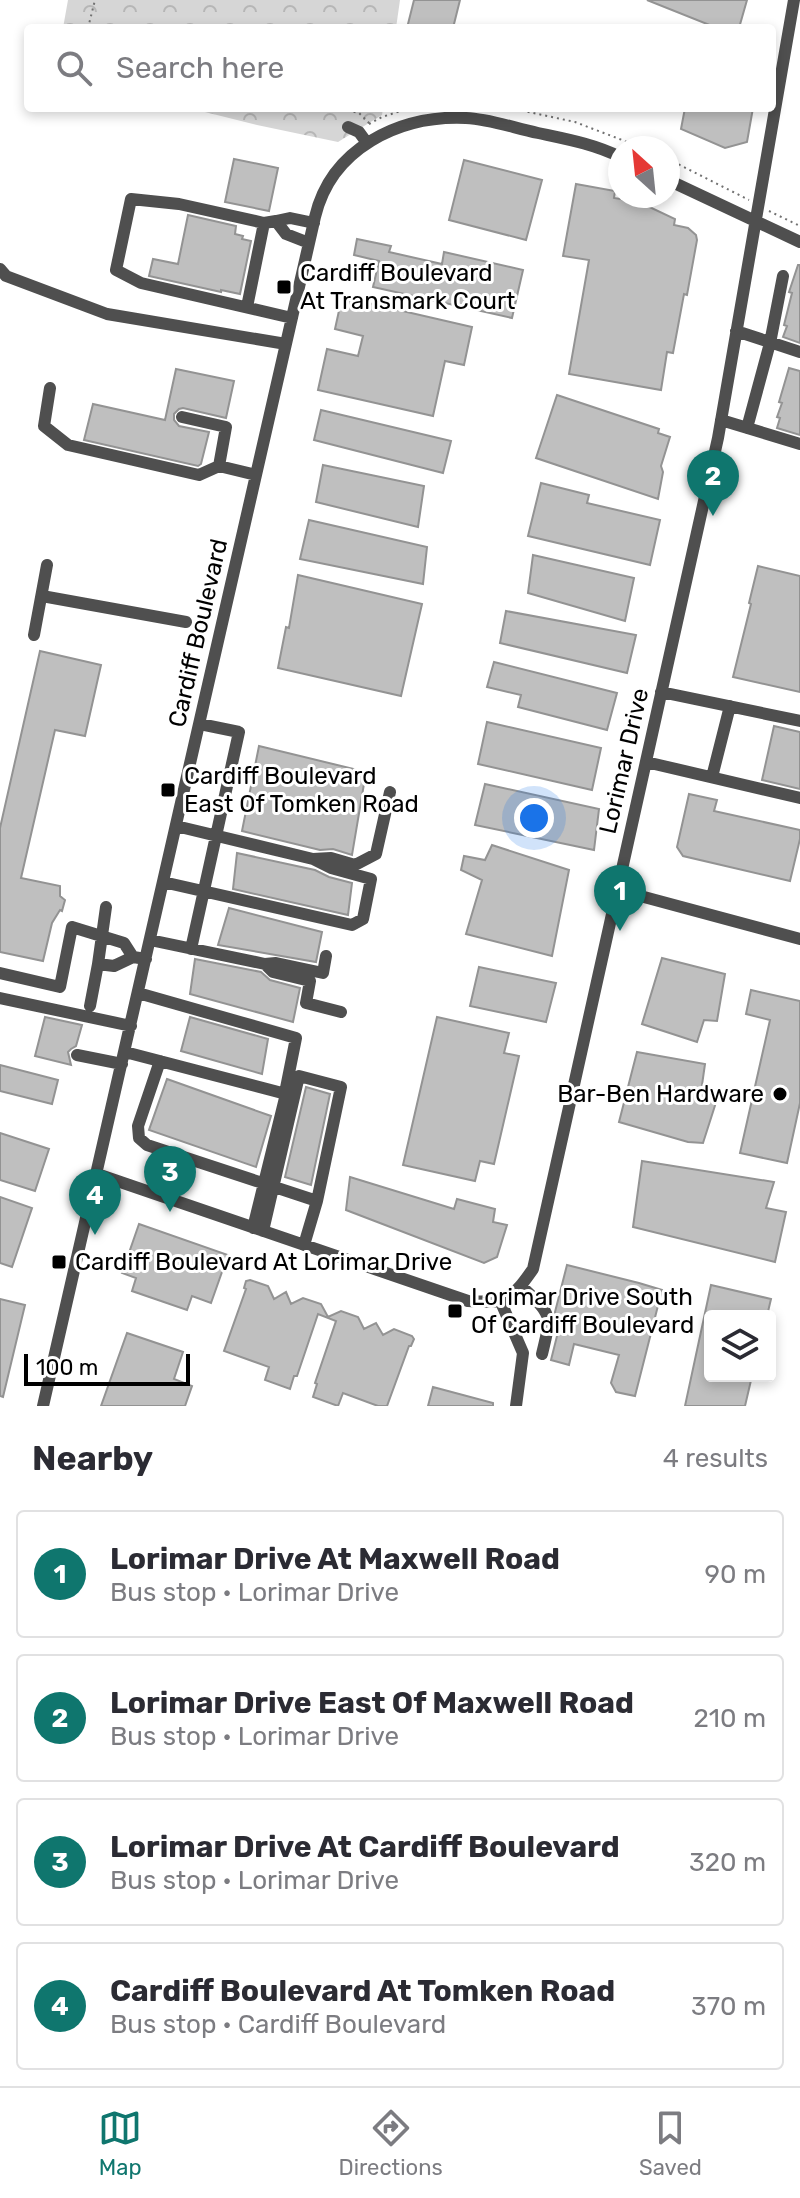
<!DOCTYPE html>
<meta charset="utf-8">
<style>
body{margin:0;font-family:Rubik,sans-serif;background:#f2f2f3;color:#2b2b33}
.controls{position:absolute;right:24px;bottom:24px;display:grid;overflow:hidden;border-radius:8px;box-shadow:0 4px 12px #0003}
.controls button{width:72px;height:72px;display:grid;place-items:center;padding:0;border:0;border-bottom:2px solid #e1e1e2;background:#fff;color:#2b2b33;font:40px sans-serif}
.compass{position:absolute;left:608px;top:136px;width:72px;height:72px;border-radius:50%;background:#fff;box-shadow:0 4px 12px #0003;rotate:333deg}
.scale{position:absolute;left:24px;bottom:20px;width:166px;box-sizing:border-box;padding-left:8px;border:4px solid #000;border-top:0;font-size:22px;line-height:28px;white-space:nowrap;color:#000;-webkit-text-stroke:6px #fff;paint-order:stroke}
.you{position:absolute;left:534px;top:818px;width:28px;height:28px;margin:-20px;border:6px solid #fff;border-radius:50%;background:#1a73e8;box-shadow:0 0 0 12px #1a73e833}
.badge{display:grid;place-items:center;width:52px;height:52px;border-radius:50%;background:#0f766e;color:#fff;font-size:26px;font-weight:700}
.pin{position:absolute;translate:-50% -66px;filter:drop-shadow(0 2px 4px #0008)}
.pin::after{content:'';position:absolute;top:42px;width:28px;height:24px;background:inherit;clip-path:polygon(0 0,100% 0,50% 100%)}
.list{margin:0;padding:0;list-style:none}
h2{display:flex;justify-content:space-between;align-items:center;height:104px;margin:0;padding:0 32px;font-size:34px}
h2 small{font-size:26px;font-weight:400;color:#7c7c81}
.list li{display:grid;grid-template-columns:52px 1fr auto;gap:24px;align-items:center;box-sizing:border-box;height:128px;margin:0 16px 16px;padding:0 16px;border:2px solid #e1e1e2;border-radius:8px}
.list b{display:block;font-size:30px;white-space:nowrap}
.list p{margin:0;font-size:26px;white-space:nowrap;color:#7c7c81}
.list em{font-size:26px;font-style:normal;color:#7c7c81}
.icon{flex:none;width:44px;height:44px;fill:none;stroke:currentColor;stroke-width:2;stroke-linecap:round;stroke-linejoin:round}
.map{position:relative;flex:none;width:800px;height:1406px;overflow:hidden}
.search{position:absolute;background:#fff;box-shadow:0 4px 12px #0003;left:24px;right:24px;top:24px;height:88px;display:flex;align-items:center;gap:20px;box-sizing:border-box;padding:0 28px;border-radius:8px;color:#7c7c81;font-size:30px}
.sheet{height:680px;background:#fff}
nav{display:flex;justify-content:space-around;align-items:center;box-sizing:border-box;height:112px;border-top:2px solid #e1e1e2;background:#fff;font-size:22px;color:#7c7c81}
nav a{display:grid;justify-items:center;gap:4px}
nav .on{color:#0f766e}
.map>svg:first-child{display:block}
.park{fill:url(#park-crowns)}
.building{fill:#bfbfbf;stroke:#939393;stroke-width:2}
.lines{fill:none;stroke-linecap:round;stroke-linejoin:round}
.path{stroke:#717171;stroke-width:2;stroke-dasharray:2 4;stroke-linecap:butt}
.minor{stroke:#4f4f4f;stroke-width:12}
.poi-dot{fill:#000;stroke:#fff;stroke-width:3}
.labels{text-anchor:middle;stroke-width:6;stroke-linejoin:round;paint-order:stroke}
.poi-label{font-size:24px;fill:#000;stroke:#fff;text-anchor:start}
.street-label{font-size:24px;fill:#000;stroke:#fff}
</style>
<div class="map">
<svg width="800" height="1406" viewBox="0 0 800 1406">
<defs>
<pattern id="park-crowns" width="20" height="18" patternUnits="userSpaceOnUse" patternTransform="scale(2)"><rect width="20" height="18" fill="#d6d6d6"/><path d="M2 6a3 3 0 1 1 6 0M12 15a3 3 0 1 1 6 0" fill="none" stroke="#b6b6b6"/></pattern>
</defs>
<rect width="100%" height="100%" fill="#fff"/>
<path class="park" d="M68 0H400L396 28H63Z
M189 108H383L382 115 338 142 257 125Z"/>
<path class="building" d="M414 0H460L453 28H407Z
M647 0H747L739 28H717Z
M685 108H753L747 142 725 148 681 129Z
M234 159 278 168 269 211 225 202Z
M464 160 542 180 526 240 449 220Z
M576 184 615 191 614 198 639 202 675 219 674 225 688 228 696 235 697 240 687 295 684 294 673 353 667 352 661 390 569 374 589 260 563 256Z
M188 215 236 226 235 234 243 236 242 239 251 241 240 294 221 290V292L149 276 153 259 178 264Z
M357 239 391 246 389 252 442 264 444 252 523 270 512 318 373 287 379 261 354 255Z
M798 265H800V343L783 337 787 326 784 325 792 293 789 292Z
M342 297 472 327 464 365 445 361 433 416 318 390 327 349 358 356 363 336 335 329Z
M789 368 800 371V435L777 428 780 418 777 417 782 403 779 402Z
M176 369 234 381 226 418 183 408 179 409 174 414V420L179 426 209 432 201 464 198 466 84 440 93 404 165 420Z
M557 395 659 429 658 433 670 437 661 466 663 472 658 499 536 458Z
M321 410 451 441 443 473 314 440Z
M323 465 424 486 418 527 316 502Z
M541 483 589 495 587 503 660 520 650 565 528 536Z
M309 520 427 547 423 584 300 559Z
M533 555 634 578 625 621 528 593Z
M758 566 800 576V692L733 677 751 604 749 603Z
M298 575 422 604 401 696 278 668 286 627 289 628Z
M506 611 636 635 627 673 500 643Z
M40 651 101 665 85 736 55 730 21 878 60 886V896L65 900 62 911 60 910 52 923 43 961 0 952V828Z
M494 662 617 693 607 730 518 707 521 695 487 687Z
M487 722 601 748 592 790 478 764Z
M774 726 800 732V789L762 780Z
M259 746 366 772 352 855 333 849 320 850 242 831Z
M485 784 599 809 594 850 475 825Z
M689 794 717 800 714 811 800 830V839L790 881 683 856 677 847Z
M492 845 569 870 552 956 466 934 482 880 461 870 464 856 485 860Z
M237 853 315 870 329 877 352 883 348 915 233 889Z
M229 908 322 932 316 962 218 945Z
M662 958 725 974 717 1021 704 1020 697 1042 642 1024Z
M195 959 261 972 270 980 300 988 293 1022 190 994Z
M479 967 556 983 546 1022 470 1006Z
M751 990 800 1001V1103L787 1163 740 1153 770 1020 746 1014Z
M45 1017 82 1025 76 1046 71 1049 68 1052 71 1065 35 1056Z
M190 1017 268 1039 262 1074 181 1051Z
M437 1017 509 1033 504 1053 519 1056 494 1164 480 1161 475 1181 403 1165Z
M637 1052 705 1064 702 1085 719 1093 703 1143 688 1142 619 1122Z
M0 1065 58 1080 52 1104 0 1091Z
M167 1079 271 1116 256 1167 149 1130Z
M306 1087 330 1094 311 1185 285 1177Z
M0 1133 49 1149 35 1191 0 1180Z
M642 1161 774 1182 766 1208 786 1212 775 1262 633 1227Z
M350 1177 454 1209 457 1199 495 1209 493 1222 507 1225 497 1257 484 1263 346 1210Z
M0 1197 32 1208 12 1267 0 1263Z
M139 1224 228 1255 211 1303 192 1296 187 1310 132 1291 136 1278 122 1273Z
M567 1265 639 1283 662 1290 635 1396 616 1392 611 1383 619 1355 574 1344 569 1365 551 1360 558 1332 555 1312Z
M250 1280 268 1286 274 1299 286 1292 291 1304 303 1298 321 1304 328 1317 341 1311 358 1317 364 1329 376 1323 383 1335 394 1329 412 1336 414 1339 411 1346H409L387 1406H378L343 1393 338 1406 313 1397 317 1384 315 1383 336 1321 318 1314 297 1376H294L290 1389 265 1380 269 1367 224 1351 246 1289 244 1288 246 1281Z
M711 1285 771 1299 767 1316H710V1376H752L745 1406H685Z
M0 1299 25 1305 3 1397 0 1396Z
M127 1333 183 1352 174 1379 192 1386 185 1406H101Z
M433 1387 493 1403V1406H428Z"/>
<g class="lines">
<path class="path" d="M88 28 95 0
M336 108 359 113 370 124
M510 108 575 122 643 148
M369 124 382 117 410 108
M668 159 749 200
M769 211 800 226"/>
<path class="minor" d="M348 127 359 132 367 143
M668 180 800 242
M276 221 264 223 179 204 131 199 116 270 141 283 292 318
M309 243 286 234 276 221 290 218 314 223
M0 269 6 276 107 314 286 344
M247 307 264 223
M736 331 800 352
M50 388 44 426 68 445 199 475 219 466 256 475
M182 417 226 427 219 466
M721 420 800 444
M747 428 770 343 783 276
M42 596 186 622
M34 635 47 565
M661 692 800 721
M646 762 800 798
M712 777 730 706
M176 826 313 859 331 858 355 865 376 854 390 792
M163 882 352 925 363 919 371 879 331 868 313 859
M618 890 800 939
M150 940 265 964 276 963 323 973 326 956
M191 949 239 732 200 724
M98 964 106 907
M265 964 273 972 310 981 306 1003 341 1012
M0 973 60 987 72 927 124 943 133 957 146 959
M138 993 296 1038 285 1093
M0 998 131 1026
M90 1006 98 964 114 966 133 957
M125 1052 286 1094 253 1228
M77 1055 122 1064
M160 1061 138 1126 139 1138 147 1145 317 1201 304 1245
M97 1174 468 1301C506 1304 512 1299 533 1269L718 438 794 0
M263 1231 299 1076 341 1087 317 1201
M521 1286C552 1315 552 1313 542 1354
M500 1300 523 1353 516 1406
M43 1406 315 217C331 149 398 115 466 118 490 119 514 128 538 133 566 139 594 144 620 157"/>
</g>
<g class="poi-dot">
<rect x="276" y="279" width="16" height="16" rx="4"/>
<rect x="160" y="782" width="16" height="16" rx="4"/>
<circle cx="780" cy="1094" r="8"/>
<rect x="51" y="1254" width="16" height="16" rx="4"/>
<rect x="447" y="1303" width="16" height="16" rx="4"/>
</g>
<g class="labels">
<g class="poi-label">
<text x="300" y="281">Cardiff Boulevard<tspan x="300" dy="28">At Transmark Court</tspan></text>
<text x="184" y="784">Cardiff Boulevard<tspan x="184" dy="28">East Of Tomken Road</tspan></text>
<text x="764" y="1102" text-anchor="end">Bar-Ben Hardware</text>
<text x="75" y="1270">Cardiff Boulevard At Lorimar Drive</text>
<text x="471" y="1305">Lorimar Drive South<tspan x="471" dy="28">Of Cardiff Boulevard</tspan></text>
</g>
<g class="street-label">
<text transform="translate(198 633) rotate(-77)" y="8">Cardiff Boulevard</text>
<text transform="translate(624 761) rotate(-77)" y="8">Lorimar Drive</text>
</g>
</g>
</svg>
<div class="controls">
<button><svg class="icon" aria-label="layers" viewBox="0 0 24 24"><path d="M12 4l9 5-9 5-9-5zM3 14l9 5 9-5"/></svg></button>
</div>
<svg class="compass" viewBox="-18 -18 36 36"><path d="M0-13l5 13h-10z" fill="#e53935"/><path d="M0 13l5-13h-10z" fill="#7c7c81"/></svg>
<div class="scale">100 m</div>
<div class="you"></div>
<div class="pin badge" style="left:620px;top:931px">1</div>
<div class="pin badge" style="left:713px;top:516px">2</div>
<div class="pin badge" style="left:170px;top:1212px">3</div>
<div class="pin badge" style="left:95px;top:1235px">4</div>
<div class="search"><svg class="icon" aria-label="search" viewBox="0 0 24 24"><circle cx="10" cy="10" r="6"/><path d="M15 15l6 6"/></svg>Search here</div>
</div>
<section class="sheet">
<h2>Nearby<small>4 results</small></h2>
<ul class="list">
<li><span class="badge">1</span><div><b>Lorimar Drive At Maxwell Road</b><p>Bus stop · Lorimar Drive</p></div><em>90 m</em></li>
<li><span class="badge">2</span><div><b>Lorimar Drive East Of Maxwell Road</b><p>Bus stop · Lorimar Drive</p></div><em>210 m</em></li>
<li><span class="badge">3</span><div><b>Lorimar Drive At Cardiff Boulevard</b><p>Bus stop · Lorimar Drive</p></div><em>320 m</em></li>
<li><span class="badge">4</span><div><b>Cardiff Boulevard At Tomken Road</b><p>Bus stop · Cardiff Boulevard</p></div><em>370 m</em></li>
</ul>
</section>
<nav>
<a class="on"><svg class="icon" aria-label="map" viewBox="0 0 24 24"><path d="M3 6l6-2 6 2 6-2v14l-6 2-6-2-6 2zM9 4v14M15 6v14"/></svg>Map</a>
<a><svg class="icon" aria-label="directions" viewBox="0 0 24 24"><path d="M12 3l9 9-9 9-9-9zM9 14v-3h6M13 9l2 2-2 2"/></svg>Directions</a>
<a><svg class="icon" aria-label="saved" viewBox="0 0 24 24"><path d="M7 4h10v16l-5-4-5 4z"/></svg>Saved</a>
</nav>
